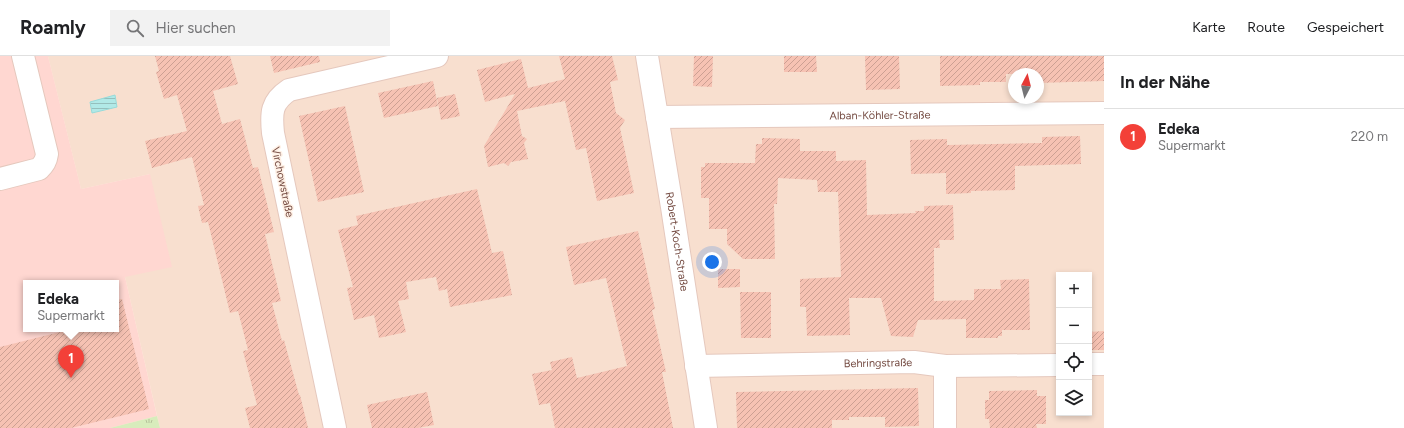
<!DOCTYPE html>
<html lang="de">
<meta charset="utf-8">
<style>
body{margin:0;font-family:Figtree,sans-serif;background:#f2f2f2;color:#202124}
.controls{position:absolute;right:12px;bottom:12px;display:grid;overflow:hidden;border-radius:0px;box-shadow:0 2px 6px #0003}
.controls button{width:36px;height:36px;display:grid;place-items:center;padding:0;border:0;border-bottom:1px solid #e0e0e0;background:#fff;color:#202124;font:20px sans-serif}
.compass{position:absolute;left:1008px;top:12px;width:36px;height:36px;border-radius:50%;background:#fff;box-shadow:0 2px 6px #0003;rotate:7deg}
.you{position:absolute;left:712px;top:206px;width:14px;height:14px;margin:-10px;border:3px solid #fff;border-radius:50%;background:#1a73e8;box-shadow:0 0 0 6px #1a73e833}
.badge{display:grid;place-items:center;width:26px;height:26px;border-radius:50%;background:#f34038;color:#fff;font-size:13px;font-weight:700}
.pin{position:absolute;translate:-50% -33px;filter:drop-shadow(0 1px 2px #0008)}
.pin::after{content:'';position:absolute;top:21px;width:14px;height:12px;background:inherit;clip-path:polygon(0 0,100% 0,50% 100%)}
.popup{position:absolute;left:23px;top:224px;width:96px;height:52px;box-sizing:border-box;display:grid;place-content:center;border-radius:0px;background:#fff;filter:drop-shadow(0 1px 3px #0005);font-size:13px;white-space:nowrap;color:#757577}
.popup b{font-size:15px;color:#202124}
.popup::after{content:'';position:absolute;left:50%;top:100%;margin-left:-8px;border:8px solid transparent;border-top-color:#fff}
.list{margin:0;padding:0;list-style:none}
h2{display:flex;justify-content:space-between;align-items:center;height:52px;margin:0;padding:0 16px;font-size:17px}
h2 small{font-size:13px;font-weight:400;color:#757577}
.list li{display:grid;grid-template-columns:26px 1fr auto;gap:12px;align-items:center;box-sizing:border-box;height:56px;padding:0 16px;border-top:1px solid #e0e0e0}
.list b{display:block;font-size:15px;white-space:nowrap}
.list p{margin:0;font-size:13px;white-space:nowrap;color:#757577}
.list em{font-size:13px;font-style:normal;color:#757577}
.icon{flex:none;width:22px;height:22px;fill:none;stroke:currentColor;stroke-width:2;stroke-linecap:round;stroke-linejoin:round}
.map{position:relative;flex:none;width:1104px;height:372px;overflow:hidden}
header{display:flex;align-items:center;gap:24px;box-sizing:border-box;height:56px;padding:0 20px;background:#fff;border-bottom:1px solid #e0e0e0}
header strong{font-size:19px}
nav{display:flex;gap:22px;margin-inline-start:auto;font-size:14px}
.search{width:280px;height:36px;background:#f2f2f2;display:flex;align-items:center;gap:10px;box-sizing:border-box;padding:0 14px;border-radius:0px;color:#757577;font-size:15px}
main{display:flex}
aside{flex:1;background:#fff}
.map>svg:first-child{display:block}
.residential{fill:#f8dfcf;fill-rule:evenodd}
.commercial{fill:#ffd7d1;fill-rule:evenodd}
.grass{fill:url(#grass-tufts)}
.water{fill:url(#water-rules);stroke:#97dbda}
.building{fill:url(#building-hatch)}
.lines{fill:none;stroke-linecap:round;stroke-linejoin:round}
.minor-casing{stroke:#e5c8bd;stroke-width:24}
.minor{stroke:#fff;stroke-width:22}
.labels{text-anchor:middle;stroke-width:3;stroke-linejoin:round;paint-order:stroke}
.street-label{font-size:11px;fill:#764d44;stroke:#fff1e6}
</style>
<header>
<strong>Roamly</strong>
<div class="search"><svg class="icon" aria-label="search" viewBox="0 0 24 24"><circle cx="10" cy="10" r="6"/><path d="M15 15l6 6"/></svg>Hier suchen</div>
<nav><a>Karte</a><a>Route</a><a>Gespeichert</a></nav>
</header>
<main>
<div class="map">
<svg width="1104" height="372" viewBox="0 0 1104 372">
<defs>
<pattern id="grass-tufts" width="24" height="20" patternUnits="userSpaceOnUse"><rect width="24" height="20" fill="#d8ecbc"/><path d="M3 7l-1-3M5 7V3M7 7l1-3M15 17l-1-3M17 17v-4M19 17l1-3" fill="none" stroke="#b4c19a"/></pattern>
<pattern id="water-rules" width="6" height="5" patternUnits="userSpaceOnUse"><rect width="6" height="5" fill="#b1e9e7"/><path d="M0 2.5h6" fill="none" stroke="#95bfbd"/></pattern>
<pattern id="building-hatch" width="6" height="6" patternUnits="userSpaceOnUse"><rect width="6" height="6" fill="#f6c2b3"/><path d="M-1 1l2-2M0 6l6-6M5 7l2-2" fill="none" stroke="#cca093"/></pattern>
</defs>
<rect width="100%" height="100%" fill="#feecde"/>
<path class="residential" d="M48 0H1104V372H160L125 221 150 118 81 133ZM1014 18H1038V42H1014ZM1059 219H1089V357H1059Z"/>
<path class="commercial" d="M0 0H48L81 133 150 118 172 211 125 221 157 360 110 372H0ZM26 227H116V273H26Z"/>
<path class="grass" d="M157 360 160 372H110Z"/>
<path class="water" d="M115 39 117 51 92 57 90 46Z"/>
<path class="building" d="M155 0H230L238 28 213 35 222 68 240 63 253 112 258 111 274 176 265 178 281 245 272 247 282 285 284 284 299 339H300L308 372H250L245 352 257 349 243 295 248 294 238 255 230 257 208 166 202 167 198 150 204 149 192 101 152 112 145 85 187 75 177 39 164 43 156 16 159 15Z
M270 0H319L320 6 274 17Z
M559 0H612L618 24 610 26 616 57 625 64 620 72 634 137 597 145 586 92 576 94 565 45 517 55 522 80 527 83 524 87 528 103 511 106 508 110 504 107 488 111 484 90 515 38 485 46 477 14 521 3 528 32 565 23Z
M694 0H713L712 31 693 30Z
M784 0H816L817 16H784Z
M865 0H899L900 33 866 34Z
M940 0H1104V25L1038 27V18H1006V26H980V29L940 30Z
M433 25 438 50 384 62 378 37Z
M455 38 460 60 441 64 437 42Z
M345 50 364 136 318 146 299 60Z
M1080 80 1081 108 1015 110V134L971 135V137L946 138V117L911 118 910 84 947 83V89L1042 87V81Z
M762 82 800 83V95H836V105L866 104 867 159 916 157 915 155H924V150L953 149 954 184H939L940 192H934V245L974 244V233H1001L1000 224 1029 223 1030 274H1002V280H998V282H966V263L918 264 913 281 891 280 881 242H849L850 279 807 280 806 251H800V223L841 221 838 136H818L817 124 778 122 777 148H774L775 203H743L727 188V173H709V142H701V111H705V107H755L756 88H762Z
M477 133 492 197 503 195 512 239 450 251 447 233 439 235 436 221 406 226 409 243 398 245 406 276 379 282 374 259 354 264 347 232 353 231 338 174 358 169 356 160Z
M638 175 655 253 652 254 666 316H662L673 372H555L550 347 539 349 532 318 552 314 550 306 572 301 577 322 627 310 606 222 574 229 566 191Z
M718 213H740V231L718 232Z
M740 236H771V282H741Z
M122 243 149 353 71 372H0V291L72 273H116V244Z
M1104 275V294H1089V276Z
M918 332 919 370 885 371V361H849V364H832V372H737L736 336Z
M1037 334V340H1046V368H1036L1037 372H990L989 363H985V344H989V335Z
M427 336 434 369 418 372H372L367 349Z"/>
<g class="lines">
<defs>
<g id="minor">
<path id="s1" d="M647 0 672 151 706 372"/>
<path id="s2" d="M657 61 1104 57"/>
<path d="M0 123 39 113C44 108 46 105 47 98L23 0"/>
<path d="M1089 308H1104"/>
<path id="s3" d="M696 310 914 306 945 310 1059 309"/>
<path d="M335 372 273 77C271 57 271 46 289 34L437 0"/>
<path d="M945 372V310"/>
</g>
</defs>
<use href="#minor" class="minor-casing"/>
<use href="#minor" class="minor"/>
</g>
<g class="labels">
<g class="street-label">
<text dy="4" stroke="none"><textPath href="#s2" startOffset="223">Alban-Köhler-Straße</textPath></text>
<text transform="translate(283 126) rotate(78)" y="4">Virchowstraße</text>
<text dy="4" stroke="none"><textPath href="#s1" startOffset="188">Robert-Koch-Straße</textPath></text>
<text dy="4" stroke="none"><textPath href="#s3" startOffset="182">Behringstraße</textPath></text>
</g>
</g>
</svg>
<div class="controls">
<button>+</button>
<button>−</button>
<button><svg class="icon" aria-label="locate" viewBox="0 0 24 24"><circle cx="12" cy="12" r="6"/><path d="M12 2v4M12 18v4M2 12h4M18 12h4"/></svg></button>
<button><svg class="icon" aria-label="layers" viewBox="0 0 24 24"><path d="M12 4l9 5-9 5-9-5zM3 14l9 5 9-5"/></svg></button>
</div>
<svg class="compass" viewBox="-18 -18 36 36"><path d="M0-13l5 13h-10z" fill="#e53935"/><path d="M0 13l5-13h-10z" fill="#757577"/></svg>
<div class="you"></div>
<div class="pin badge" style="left:71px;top:322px">1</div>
<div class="popup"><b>Edeka</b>Supermarkt</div>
</div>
<aside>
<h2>In der Nähe<small></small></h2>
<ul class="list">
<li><span class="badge">1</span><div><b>Edeka</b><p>Supermarkt</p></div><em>220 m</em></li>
</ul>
</aside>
</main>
